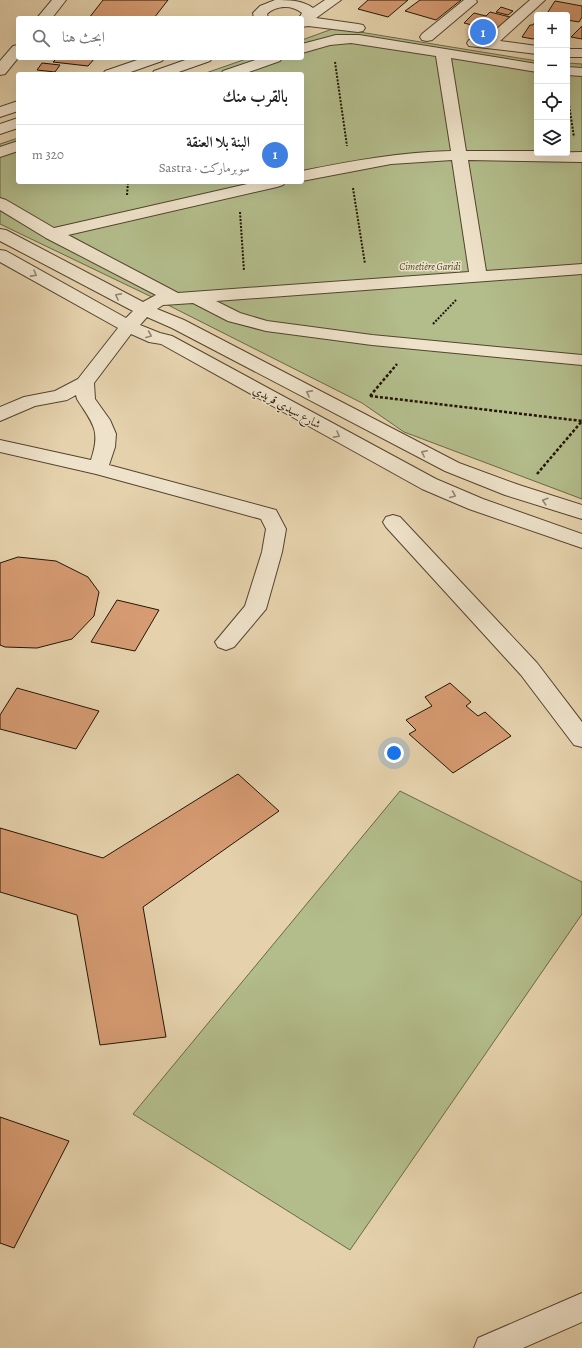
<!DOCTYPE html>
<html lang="ar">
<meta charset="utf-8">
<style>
body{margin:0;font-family:Alegreya,Amiri,serif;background:#f2f2f2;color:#202124;direction:rtl}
.controls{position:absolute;right:12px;top:12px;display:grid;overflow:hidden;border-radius:4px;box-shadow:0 4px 16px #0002}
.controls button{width:36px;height:36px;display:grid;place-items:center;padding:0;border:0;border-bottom:1px solid #e0e0e0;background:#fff;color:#202124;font:20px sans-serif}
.you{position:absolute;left:394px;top:753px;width:14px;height:14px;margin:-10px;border:3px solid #fff;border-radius:50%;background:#1a73e8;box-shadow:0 0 0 6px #1a73e833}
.badge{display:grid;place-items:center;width:26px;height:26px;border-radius:50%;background:#0b8043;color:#fff;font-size:13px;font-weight:700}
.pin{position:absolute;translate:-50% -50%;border:2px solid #fff;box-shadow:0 1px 4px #0006}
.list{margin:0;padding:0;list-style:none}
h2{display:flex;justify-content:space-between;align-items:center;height:52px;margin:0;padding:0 16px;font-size:17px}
h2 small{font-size:13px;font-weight:400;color:#757577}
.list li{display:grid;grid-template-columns:26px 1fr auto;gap:12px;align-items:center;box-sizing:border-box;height:60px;padding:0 16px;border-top:1px solid #e0e0e0}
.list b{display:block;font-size:15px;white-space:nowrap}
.list p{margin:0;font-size:13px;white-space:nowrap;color:#757577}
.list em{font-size:13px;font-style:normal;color:#757577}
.icon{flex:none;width:22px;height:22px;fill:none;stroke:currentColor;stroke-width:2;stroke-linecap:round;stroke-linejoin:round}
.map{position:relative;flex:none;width:582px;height:1348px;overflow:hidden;direction:ltr}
.search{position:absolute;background:#fff;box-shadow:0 4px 16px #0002;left:16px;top:16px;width:288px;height:44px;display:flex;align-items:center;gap:10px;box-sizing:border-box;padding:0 14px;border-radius:4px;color:#757577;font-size:15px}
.panel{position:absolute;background:#fff;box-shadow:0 4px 16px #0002;left:16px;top:72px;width:288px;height:112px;border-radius:4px;direction:rtl}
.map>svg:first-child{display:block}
.green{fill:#b3bc8b;stroke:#6b6848}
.building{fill:#d69b72;stroke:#231504}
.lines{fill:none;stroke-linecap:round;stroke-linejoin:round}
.minor-casing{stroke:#54442e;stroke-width:2}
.path-far1{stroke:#231504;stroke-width:2;stroke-dasharray:2 1.5;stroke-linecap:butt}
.path{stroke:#231504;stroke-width:2.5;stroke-dasharray:3 2;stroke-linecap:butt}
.minor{fill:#eee2ca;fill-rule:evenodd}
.oneway{stroke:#938671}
.labels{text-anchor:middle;stroke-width:3;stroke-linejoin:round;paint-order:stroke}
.far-park-label{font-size:10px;font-style:italic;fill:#4e472c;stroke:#eee2ca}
.street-label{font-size:12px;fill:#231504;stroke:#eee2ca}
</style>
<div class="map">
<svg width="582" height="1348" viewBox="0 0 582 1348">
<rect width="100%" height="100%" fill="#e5d2ad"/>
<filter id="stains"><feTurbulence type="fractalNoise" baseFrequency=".005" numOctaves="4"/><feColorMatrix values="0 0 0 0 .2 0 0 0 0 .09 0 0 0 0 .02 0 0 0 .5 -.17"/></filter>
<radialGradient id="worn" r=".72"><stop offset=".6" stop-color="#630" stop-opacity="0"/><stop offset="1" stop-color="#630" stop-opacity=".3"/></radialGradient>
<path class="green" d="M335 28 537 61V153H567V63L582 64V499L404 432 362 403 158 300 0 224V144L18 138V182H302V74H203L249 58H302V40Z
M400 791 582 882V914L350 1250 133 1114Z"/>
<path class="building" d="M103 0H168L154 18H89Z
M368 0H408L388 17 358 9Z
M420 0H461L436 20 405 11Z
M555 1 582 6V17L579 22 567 20V15H546Z
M501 7 513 11 508 15 496 12Z
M490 12 510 17 495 31 464 23 474 13 486 16Z
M537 19V36L533 39 522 37 530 25H533Z
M582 26V39L571 37Z
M57 58H95L88 66 53 62Z
M42 63 60 65 55 72 37 70Z
M18 557 56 561 88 577 99 592 94 616 72 639 37 648 5 647 0 645V563Z
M117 600 159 610 135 651 91 642Z
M450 683 471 702 466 706 478 716 485 712 511 736 453 773 409 734 416 730 406 720 432 706 425 697Z
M17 688 99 711 76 749 0 729V715Z
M238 774 279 811 143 907 166 1037 100 1045 77 915 0 892V828L103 858Z
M0 1117 69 1141 14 1248 0 1243Z"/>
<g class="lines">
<defs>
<path id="minor" d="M52 0H66L52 18H37Z
M275 0C289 0 302 0 313 8L325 0H341L316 18 358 24 363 25 365 28 363 31 358 32 308 26 302 27V18H299L302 13C292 5 277 5 267 14L268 18H254L253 13 260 6Z
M464 0H476L477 2 432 40 427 41 422 40 420 37 422 34Z
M530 0H545L500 41 537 46V54L469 46 467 43 469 40 474 39 484 40Z
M336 35H359L537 64V72L451 58 466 151H537V153L582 152V162L468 160 486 271 582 264V274L216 301 240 313 267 321 372 335 582 355V365L372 345 266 331 228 321 193 303 163 305 157 309 184 320 459 463 519 485 582 505V519L505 495 445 471 172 328 147 317 140 325 160 333 172 336 436 479 483 499 582 534V548L469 509 422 489 161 344 149 342 131 334 94 383 95 399 110 420 116 434 115 447 109 465 276 510 286 529 282 552 266 609 234 647 226 650 218 647 215 642 245 606 262 552 266 529 261 519 96 474 0 452V440L91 460C101 430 93 424 77 399L76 395 67 400 35 406 0 421V407L24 397 55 391 78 379 118 328 0 262V250L6 251 126 318 133 311 0 241V229L6 230 143 302 156 295 46 238 0 210V198L6 200 54 228 256 182H285L283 185 277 187 68 235 178 293 469 272 452 160 391 164 302 181V171C351 161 400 152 451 151L436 56 351 43 330 45 302 53V44Z
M18 45V58L5 74 0 75V61L13 46Z
M567 49H582V57H567Z
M143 58H164L162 61 125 74H103L105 71Z
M191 58H212L210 61 173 74H152L154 71Z
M261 58H282L280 61 243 74H221L223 71Z
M567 67 582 68V76L567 75Z
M18 101V111L0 117V107Z
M18 118V128L0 134V124Z
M18 141V151L0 157V147Z
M393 515 400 517 537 663 582 722V747L574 745 521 675 386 527 383 522 386 517Z
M582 1293V1322L523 1348H474L478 1338Z"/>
</defs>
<use href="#minor" class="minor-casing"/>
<path class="path-far1" d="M335 62 347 146
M567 92 574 137
M353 188 365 264
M127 195 128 182
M240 212 244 271
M433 324 456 300"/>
<path class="path" d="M370 396 582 421
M370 396 397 364
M537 474 582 421"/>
<use href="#minor" class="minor"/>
</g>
<defs><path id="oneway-chevron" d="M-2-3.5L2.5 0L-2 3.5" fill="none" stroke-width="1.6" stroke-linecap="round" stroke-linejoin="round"/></defs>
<g class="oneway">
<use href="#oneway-chevron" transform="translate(34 274) rotate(29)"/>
<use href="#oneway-chevron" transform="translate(118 296) rotate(-152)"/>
<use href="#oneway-chevron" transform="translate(149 335) rotate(23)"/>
<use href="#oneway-chevron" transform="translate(309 393) rotate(-152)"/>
<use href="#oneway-chevron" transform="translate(337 435) rotate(29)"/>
<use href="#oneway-chevron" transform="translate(424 453) rotate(-154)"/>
<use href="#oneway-chevron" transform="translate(453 495) rotate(23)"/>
<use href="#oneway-chevron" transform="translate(545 501) rotate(-163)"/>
</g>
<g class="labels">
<g class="far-park-label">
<text x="430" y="270">Cimetière Garidi</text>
</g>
<g class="street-label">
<text transform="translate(287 407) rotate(29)" y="4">شارع سيدي قريدي</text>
</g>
</g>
<rect width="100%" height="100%" filter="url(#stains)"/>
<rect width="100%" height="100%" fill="url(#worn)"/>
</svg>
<div class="controls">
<button>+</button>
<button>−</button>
<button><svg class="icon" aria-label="locate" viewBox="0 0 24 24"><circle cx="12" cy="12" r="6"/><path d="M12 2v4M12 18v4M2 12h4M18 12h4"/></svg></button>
<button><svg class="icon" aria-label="layers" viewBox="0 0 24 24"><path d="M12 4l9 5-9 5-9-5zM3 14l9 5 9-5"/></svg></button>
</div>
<div class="you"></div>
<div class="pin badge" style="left:483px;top:32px;background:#3f7fe0">1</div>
<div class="search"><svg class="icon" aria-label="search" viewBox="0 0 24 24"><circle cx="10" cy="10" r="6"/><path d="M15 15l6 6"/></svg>ابحث هنا</div>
<section class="panel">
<h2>بالقرب منك<small></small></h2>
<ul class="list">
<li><span class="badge" style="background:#3f7fe0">1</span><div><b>البنة بلا العنقة</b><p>سوبرماركت · Sastra</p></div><em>320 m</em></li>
</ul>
</section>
</div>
